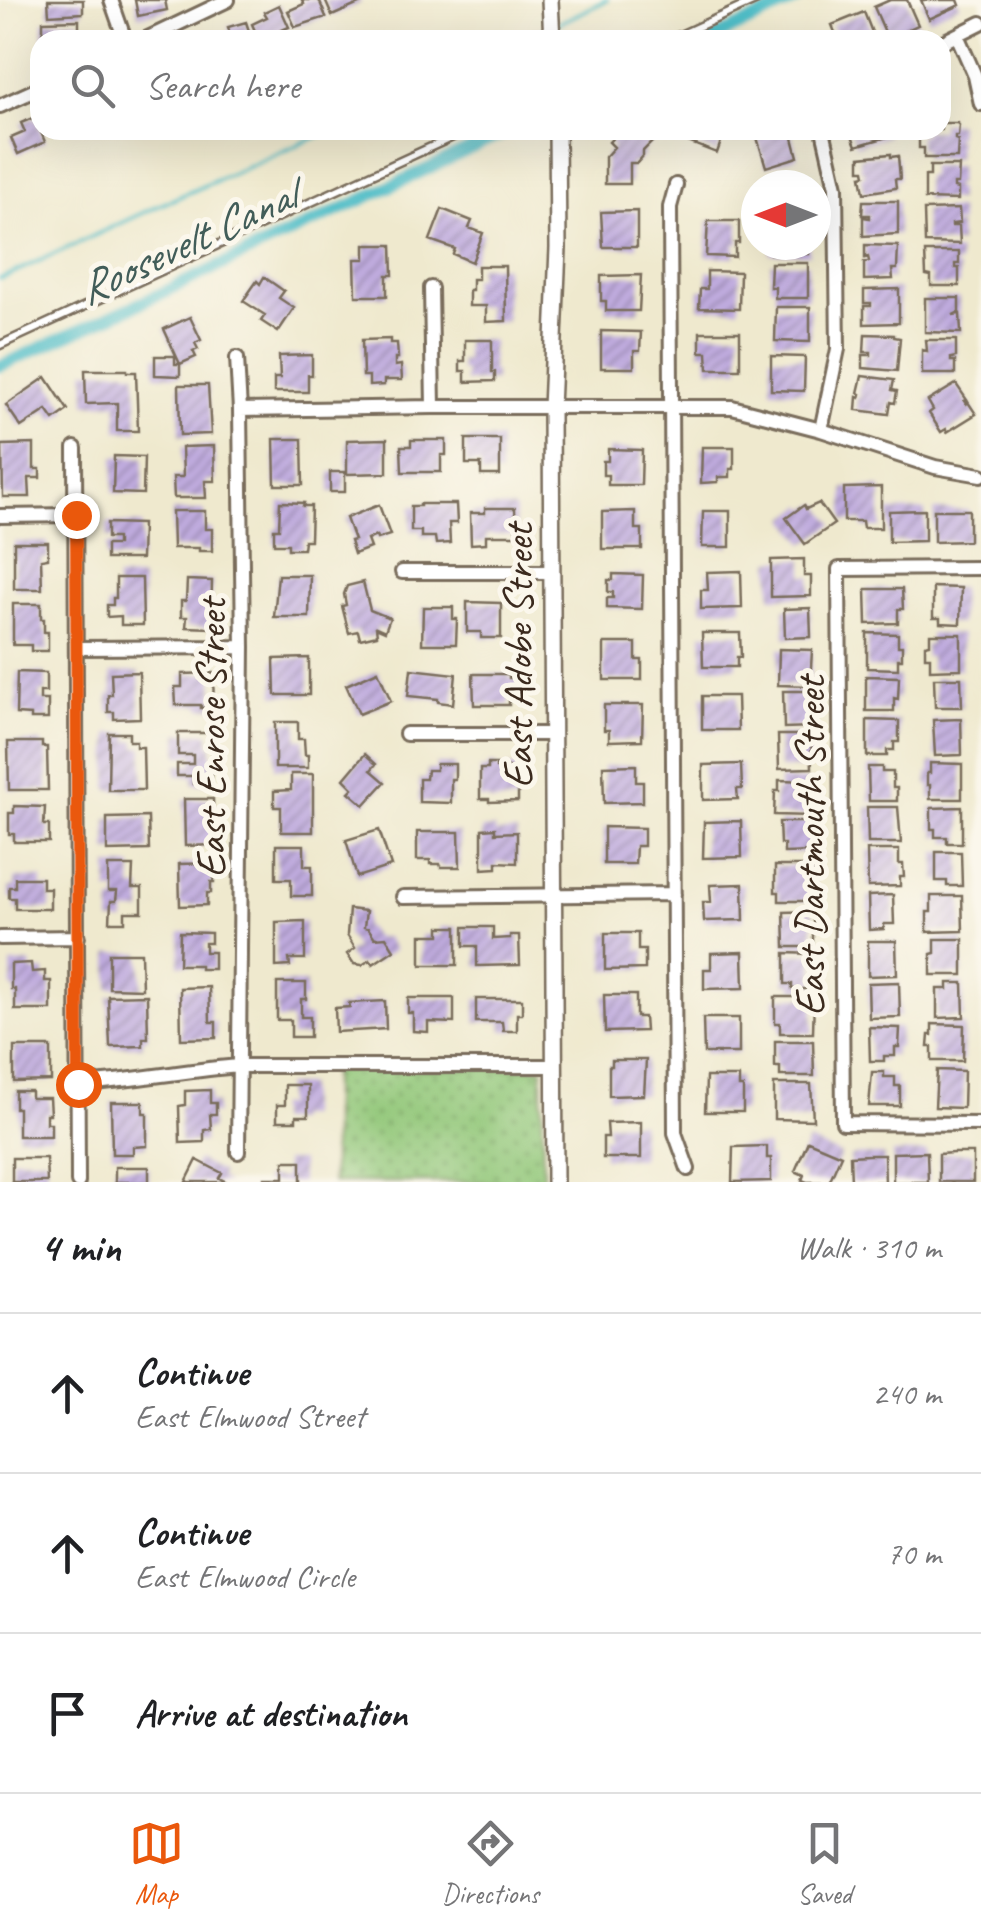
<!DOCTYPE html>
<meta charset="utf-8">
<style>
body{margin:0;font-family:Caveat,sans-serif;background:#f6f6f6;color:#202124}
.compass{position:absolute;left:741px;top:170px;width:90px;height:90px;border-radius:50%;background:#fff;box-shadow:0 10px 40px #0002;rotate:270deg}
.stop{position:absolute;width:30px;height:30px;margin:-22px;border:8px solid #ea580c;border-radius:50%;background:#fff}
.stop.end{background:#ea580c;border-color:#fff;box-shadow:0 2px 10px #0008}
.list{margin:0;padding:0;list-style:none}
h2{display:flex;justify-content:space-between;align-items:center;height:130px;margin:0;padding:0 40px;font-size:42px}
h2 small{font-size:32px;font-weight:400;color:#757577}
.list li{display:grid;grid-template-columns:65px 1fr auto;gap:30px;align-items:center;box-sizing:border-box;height:160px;padding:0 40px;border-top:2px solid #e0e0e0}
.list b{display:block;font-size:38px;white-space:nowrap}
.list p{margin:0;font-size:32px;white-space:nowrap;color:#757577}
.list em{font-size:32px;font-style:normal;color:#757577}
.icon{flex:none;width:55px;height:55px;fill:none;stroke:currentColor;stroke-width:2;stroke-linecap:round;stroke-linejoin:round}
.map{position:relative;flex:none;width:981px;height:1182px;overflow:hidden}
.search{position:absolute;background:#fff;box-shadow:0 10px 40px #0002;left:30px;right:30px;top:30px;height:110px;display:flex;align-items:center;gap:25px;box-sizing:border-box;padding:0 35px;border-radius:30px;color:#757577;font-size:38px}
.sheet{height:610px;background:#fff}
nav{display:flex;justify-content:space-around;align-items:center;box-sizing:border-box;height:140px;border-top:2px solid #e0e0e0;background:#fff;font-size:28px;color:#757577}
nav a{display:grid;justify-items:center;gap:5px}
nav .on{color:#ea580c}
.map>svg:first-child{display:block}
.grass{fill:url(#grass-dots);stroke:#67794c;stroke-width:2.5}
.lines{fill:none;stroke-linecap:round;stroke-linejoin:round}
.stream{stroke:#4fbdc7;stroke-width:4}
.canal{stroke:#4fbdc7;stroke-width:12}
.building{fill:url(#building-hatch)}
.service-casing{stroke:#7a6d5c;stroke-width:11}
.minor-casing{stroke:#7a6d5c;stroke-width:18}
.tertiary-casing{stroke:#7a6d5c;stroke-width:20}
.service{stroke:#fff;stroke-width:6}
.minor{stroke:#fff;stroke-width:12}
.tertiary{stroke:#fff;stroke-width:15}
.route{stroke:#ea580c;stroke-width:12}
.labels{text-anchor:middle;stroke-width:10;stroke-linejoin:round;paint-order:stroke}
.street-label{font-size:42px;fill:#3b2a1e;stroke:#fbf7ec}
.water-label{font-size:45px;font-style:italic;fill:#425d59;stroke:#fbf7ec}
</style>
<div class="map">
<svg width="981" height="1182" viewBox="0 0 981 1182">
<defs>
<pattern id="grass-dots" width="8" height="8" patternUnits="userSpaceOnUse" patternTransform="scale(2.5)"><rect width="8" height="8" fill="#93c87a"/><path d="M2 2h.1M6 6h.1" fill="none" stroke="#79a363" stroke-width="1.8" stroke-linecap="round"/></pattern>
<pattern id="building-hatch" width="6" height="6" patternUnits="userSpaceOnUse" patternTransform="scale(2.5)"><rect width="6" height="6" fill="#bfabde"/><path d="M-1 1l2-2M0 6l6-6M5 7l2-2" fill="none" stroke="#9c8bb3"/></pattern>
</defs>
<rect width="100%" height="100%" fill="#fbf7ec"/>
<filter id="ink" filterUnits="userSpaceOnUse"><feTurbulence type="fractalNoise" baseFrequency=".01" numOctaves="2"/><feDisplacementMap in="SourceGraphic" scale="20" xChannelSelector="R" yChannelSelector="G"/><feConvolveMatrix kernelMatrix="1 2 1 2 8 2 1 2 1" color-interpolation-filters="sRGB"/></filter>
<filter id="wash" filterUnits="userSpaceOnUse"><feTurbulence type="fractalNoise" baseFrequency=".0048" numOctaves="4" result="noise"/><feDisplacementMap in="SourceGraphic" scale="40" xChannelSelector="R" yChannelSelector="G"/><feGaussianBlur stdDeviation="2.25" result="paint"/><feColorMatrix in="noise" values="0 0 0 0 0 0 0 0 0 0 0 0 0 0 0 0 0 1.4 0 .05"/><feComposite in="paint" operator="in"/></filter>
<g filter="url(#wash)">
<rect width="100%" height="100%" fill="#efe9ce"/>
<path class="grass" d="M542 1068 543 1182H332V1070Z"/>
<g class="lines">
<path class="stream" d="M555 25 607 0
M523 40 546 29
M0 279 158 206 332 130"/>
<path class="canal" d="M709 40 797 0
M0 366 136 305 511 130"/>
</g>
<g id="blocks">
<path class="building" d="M48 0H83V13L49 15Z
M135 0H165L167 10 138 16Z
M302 0H319L326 17 295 27 288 11 304 4Z
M325 0H360L361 3 332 16Z
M890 0H907L918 25 888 39 874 7Z
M921 0H958L960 5 929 19Z
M279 5 289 27 259 40 252 24 267 17 264 12Z
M864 12 875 40H838L832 25Z
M79 20V36H75V40H43V21Z
M246 22 252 40H223L231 37 228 27Z
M35 117 45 142 18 154 11 138 25 132 21 123Z
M941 123H957L959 125 958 136H955V139L958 140 957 158H924V148H919V135H924V130H941Z
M620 130 628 136 633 131H642L653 141 643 151V156L637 163H630V184H605V157L614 147 609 142Z
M672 130H725L717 153 670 135Z
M770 130H791L798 157 766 167 756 134Z
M850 130H886L887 137 856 146Z
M891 154V157L898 156 900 179H895L896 188 864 193 861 176 865 175 864 170H860V157Z
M930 166H959L958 184H954V188L958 189V200L925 199V176H930Z
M772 174H806V185H772Z
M863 201H898V234L863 236V217L870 218V215H862Z
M442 209 472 221 469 228 483 233 472 262 453 254 455 249 430 240Z
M959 209 960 223 952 224V226H959L960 244 925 243 924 210Z
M637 211V247H603L601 212Z
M708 221H739V243H735V257L706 256Z
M365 245H392L393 275H387V296H356L355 259H365Z
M770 245H809V254H770Z
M865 245 898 246 897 269H892L893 279 864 280V262L869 261 868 257 865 258Z
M925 252H959V264H955V268H959V286H931V276L926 275Z
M771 263H808V298H775V287H770Z
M478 266H505L506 321 486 322V306H469V290H472V279H478Z
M707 271 740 272 739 309 699 308 700 289H707Z
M641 275 639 311H606V301H601V276Z
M264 277 284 291 279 298 294 308 278 332 261 321 265 315 243 301 257 281 260 284Z
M899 289V323L864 324V306H871V303H864V290Z
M925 298H959V312L953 315 960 314 961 333 925 332Z
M776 307H810V342L775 341Z
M190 317 201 340 195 343 198 349 193 351 196 357 180 364 164 329Z
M601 331 641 332 640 351H634V368H601Z
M700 332H740V369H708L707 352H700Z
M865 334 894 335V337L900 338 897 371 863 368V355H871V352H864Z
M390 339V343H397L398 358H395V366L401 365 402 380H384V385L369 386V376H363L362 340Z
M465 340H492V372H495V381L465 382V371H460V361H465Z
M926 340H956V357L951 358V361H955V374H922V350L927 351Z
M312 355V375H308V392H274V378H280L279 356Z
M155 356H175V364H180V376L155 375Z
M771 356 805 357 804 391 771 390Z
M85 370H127V372H136L138 431H117V403L86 404Z
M862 376 894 380 892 390 897 391 895 403 891 402 889 414 856 410 857 397 860 398 861 394 858 393Z
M46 377 68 410 54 420 47 410 21 427 6 405Z
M956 384 967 400 964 401 966 404 968 402 976 414 947 432 946 429 941 432 929 413 933 410 928 401Z
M179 385H208L211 434 180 435Z
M274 439H302L303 485H275Z
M387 439V473L347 474V440Z
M466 439H500V475H481V464H466Z
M411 440H446V455H441V472H402L401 446H411Z
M34 444V469H40V478H29L30 497H3L2 445Z
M214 446 215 481H205L206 498H174L173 477H183L182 447Z
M702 447H734V469H730V477H718V482L701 483Z
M608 449 642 450 641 485H608V475H603V461H608Z
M114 456 144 457 143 494 113 493Z
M330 472H345V492H330Z
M881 487V528H863L862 521H844V488Z
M280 502 304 503 303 506H311L310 540H304L303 549H288V544H274V529H279Z
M819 503 834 524 805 544 786 518 804 505 806 509Z
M420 504H456L457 523H449L450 543 436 544 435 537H421V531H411V506H420Z
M379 505 390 535 377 539 376 536 367 540 370 548 354 554 350 541 354 540 346 518Z
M485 508H515L516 535H486V543L471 544 470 513H485Z
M925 510V541L889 542V511Z
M934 510H969V541L934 542Z
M172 511H205V529H212V551H199V548H173Z
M635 511V529H642V549H602V512Z
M703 511H730V547H702Z
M107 523 142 524 141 559H106V545H117V538H107Z
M14 542H48V558L41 559 42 589H14Z
M804 559V576H811V596L771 597V560Z
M741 571 742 608 701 609V590H708L707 572Z
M613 574 643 575 642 609 607 608V598H613V592H608V580H613Z
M278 575H310L309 617H274Z
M116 578H142L143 625H121V616L107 617V605H113V598H116Z
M187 580 212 581 211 628 186 627 187 617H181V601H186Z
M363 582 370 610 390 618 385 631 376 627 377 635 360 639 358 631 349 633 342 606 346 605 344 594 347 586Z
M933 587 961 588 960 624 940 623V618H933Z
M866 589H902L903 609H898V623L867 624Z
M467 602 501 603V638H481V632H467Z
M13 604H41V619H44V632H48V651H31V645H13Z
M423 607H453V619H457L456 644H422Z
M810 608 811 637 785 638 784 609Z
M702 633H740L741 657H737V667H703Z
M867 633 898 634V646H902V659H898V669L867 668Z
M930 634H961V669L930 670V657H925V645L930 644Z
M604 643H636V660H642V680H604Z
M779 649 812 650 810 686 778 685Z
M309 658V695H275L274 659Z
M411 669 456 674 453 704 438 702V699L408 696Z
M378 671 391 701 359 714 346 685Z
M17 672 46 673V692H40V700H48V719H31V715L16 714Z
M139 672 140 718 114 719V712H108V695H112L111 673Z
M213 673 214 708H201V705H176L175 687H182V674Z
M473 674H509V678H528V691H509V705H474Z
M866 676 899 677 898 699 894 698V711H866Z
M934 678H961L962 707H935Z
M783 691H811L812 727 784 728Z
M702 696H737L738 730H702Z
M604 705H643L642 740 609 741V730H604Z
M961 719 962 755 935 756 933 720Z
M867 720 899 721V742H894V750H887V756H867Z
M275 722H298V739H304L305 755H308V768H275Z
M109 733H129V741H136V747H143L144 790H108Z
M178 733H209V745H212V784H193V776H177V764H193V755H178Z
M778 735H811L812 768 779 769Z
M8 742H42V747H47L48 790H9Z
M365 754 376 764 371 770 385 782 364 805 349 792 353 788 344 779Z
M930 763 962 764V799H930V785H927V773H930Z
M436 764H455V779H451V803L419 802V779H426L427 770H436Z
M488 764H496V768L518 767V801L489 802V799H480V769H488Z
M741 764 742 789H737L738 799 703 800V765Z
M636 765V782H643V802L604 803 603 766Z
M868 767H882V772H893V788H897V801H869Z
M291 774H313V832H281V807H274V791L291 790Z
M779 780 812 781V816L774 815 775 791H779Z
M184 799H213L214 845 185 846Z
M14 806 45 807 44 825H49V842H14V834H9V813H14Z
M867 807H898L901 843H868Z
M962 807V843H947V837H935V829H931V808Z
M148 817 149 850 107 851V818Z
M741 821 742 857 703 858 704 822Z
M779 822H812V852L784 853V844H780Z
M604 827 644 828V846H636L635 864H604Z
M495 828V833L517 832V863L497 862V868L482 869V829Z
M379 830 391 866 357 877 346 840Z
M417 832H459L460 867H441L440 864H430V860H417Z
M276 845H304V866H312V896H291V879H276Z
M867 850H899V864H903L904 877H900V886L868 887Z
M936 852H961L962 886H947V881H936Z
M214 863V882H211V893H207V905L180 906 179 864Z
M108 866H133L132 888H142V912H125V922H110L111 901H116L117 891H108Z
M775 866H815L813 901H779V892H775Z
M15 878H42V888H50V909H15V898H9V887H15Z
M743 884 744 920 704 921 703 902H711L710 885Z
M893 895 894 924H884V929L869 930 868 896Z
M931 896H962L963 931 927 932V912H931Z
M349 909 366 911 364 927 368 928 375 938 386 937 394 950 373 964 370 960 362 965 354 964 347 954 355 948 347 935Z
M813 911V947H785L784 912Z
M305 921V959H289L290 966 276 967V922Z
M440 927H457V965H421V935H440Z
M464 927H493V939L510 938V935H519L520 965 477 966V946H464Z
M180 932 211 933V943H205V952H214V969H200V965H179Z
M605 933H638V950H645V969L605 970Z
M935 939H963V975H931V954L935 953Z
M868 941H896L897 975 868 976Z
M743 952 744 988 704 989V969H711V953Z
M109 953H141L142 989 109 988Z
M785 953 813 954 814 989H792V984H785Z
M31 963 32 972 45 971V981H51V1010H15V989H11V964Z
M899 982 900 1017 869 1018 868 983Z
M277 983H306V999H301V1017H310V1037H291V1020H277Z
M948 983H963L964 1017 937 1018V989H948Z
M209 987 210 1022H216V1038L181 1039 180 988Z
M147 995 148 1038H143V1046L110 1047 108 996Z
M604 995H636V1017H644L645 1031 605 1032Z
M775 997H814L813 1033H780V1023H775Z
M408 998H454V1023L428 1022V1032L413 1031V1013H408Z
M476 999H522V1014H517V1031H503L502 1022H476Z
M385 1001 386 1029 336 1032 335 1008 350 1007 349 1003Z
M703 1018H739V1053H704Z
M932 1024 964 1025 963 1061H932V1047H928L929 1035H932Z
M869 1027 900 1028 899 1047H895V1056H884V1061H870Z
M775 1041H813L814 1076H780V1067H775Z
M14 1047H51V1081L14 1082Z
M612 1060H646L644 1095 609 1096V1066H612Z
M937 1070 964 1071 963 1108 935 1107Z
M872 1072H884V1077H895V1086H900V1106H869Z
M706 1077H739V1087H743V1112H705Z
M774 1084H811L813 1120 774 1119Z
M285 1085H308V1116H296V1121H277V1105H285Z
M210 1090V1103H216V1114H210L211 1129 204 1130V1142L180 1143 179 1106 185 1105V1091Z
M15 1091H31V1098H49L50 1114H46V1123H51V1136H18V1108H15Z
M111 1102H143V1113H147V1146L133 1147V1154H112Z
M641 1122V1158H603V1137H608L607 1123Z
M808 1141 841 1155 829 1182H807L802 1180 804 1175 795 1171Z
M767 1146V1158H771V1181L732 1182 733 1147Z
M927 1152 928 1182H893V1153Z
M953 1153H973V1182H939V1154Z
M869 1155H884L885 1182H851L850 1156Z
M12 1158H46L47 1182H12Z
M197 1160 222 1173 219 1178 227 1182H186Z
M284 1161H301V1182H265V1178H284Z
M115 1167H149V1182H115Z"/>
</g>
</g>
<g filter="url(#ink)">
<use href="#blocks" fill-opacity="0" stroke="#7a6d5c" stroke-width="2.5"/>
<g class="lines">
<defs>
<path id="service" d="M669 40 757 0
M0 345 468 130"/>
<path id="minor" d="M111 0 125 40
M957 35 975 76 981 104
M144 40 228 0
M941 43 981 23
M0 106 40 88
M676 185 670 207 675 1133 688 1169
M431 288 433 407
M237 358 240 410 243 647 238 1152
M240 410 433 407H732L821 430 935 467 981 475
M821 430 838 349 836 187 823 130
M75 448 78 1182
M0 516 76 515
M981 568 839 569 843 1123 981 1124
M402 572H551
M77 648 243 647
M406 734H553
M403 897 674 894
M0 938 78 937
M78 1084C133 1081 186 1070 240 1066H555"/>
<path id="tertiary" d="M550 0 552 40
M555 1182 551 408 558 248 557 130"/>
</defs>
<use href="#service" class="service-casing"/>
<use href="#minor" class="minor-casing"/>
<use href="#tertiary" class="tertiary-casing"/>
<use href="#service" class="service"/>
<use href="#minor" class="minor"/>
<use href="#tertiary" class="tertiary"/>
</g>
</g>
<g class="lines" filter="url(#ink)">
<path class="route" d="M76 515 78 1084"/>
</g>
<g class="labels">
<g class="street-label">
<text transform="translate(517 656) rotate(-90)" y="15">East Adobe Street</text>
<text transform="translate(210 738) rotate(-90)" y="15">East Enrose Street</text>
<text transform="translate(809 846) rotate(-90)" y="15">East Dartmouth Street</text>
</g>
<g class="water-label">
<text transform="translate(186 241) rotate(-25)" y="16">Roosevelt Canal</text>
</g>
</g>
</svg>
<svg class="compass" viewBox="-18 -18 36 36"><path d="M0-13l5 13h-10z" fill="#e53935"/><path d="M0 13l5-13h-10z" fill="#757577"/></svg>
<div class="stop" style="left:78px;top:1084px"></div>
<div class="stop end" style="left:76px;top:515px"></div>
<div class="search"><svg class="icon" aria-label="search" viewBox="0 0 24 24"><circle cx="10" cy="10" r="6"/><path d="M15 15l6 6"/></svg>Search here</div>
</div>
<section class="sheet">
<h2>4 min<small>Walk · 310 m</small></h2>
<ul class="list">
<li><svg class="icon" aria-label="ahead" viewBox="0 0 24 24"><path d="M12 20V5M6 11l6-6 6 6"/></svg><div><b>Continue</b><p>East Elmwood Street</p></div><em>240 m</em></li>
<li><svg class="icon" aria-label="ahead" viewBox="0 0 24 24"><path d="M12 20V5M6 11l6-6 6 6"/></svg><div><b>Continue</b><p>East Elmwood Circle</p></div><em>70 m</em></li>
<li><svg class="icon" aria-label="arrive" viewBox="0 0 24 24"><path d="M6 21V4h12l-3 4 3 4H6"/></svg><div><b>Arrive at destination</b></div></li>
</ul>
</section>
<nav>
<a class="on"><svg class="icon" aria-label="map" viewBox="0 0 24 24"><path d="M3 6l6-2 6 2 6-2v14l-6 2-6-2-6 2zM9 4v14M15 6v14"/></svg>Map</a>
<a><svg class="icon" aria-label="directions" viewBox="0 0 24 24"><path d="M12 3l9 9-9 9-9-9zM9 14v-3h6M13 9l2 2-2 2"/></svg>Directions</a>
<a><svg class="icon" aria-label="saved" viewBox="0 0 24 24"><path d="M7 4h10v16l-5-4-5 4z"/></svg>Saved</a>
</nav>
